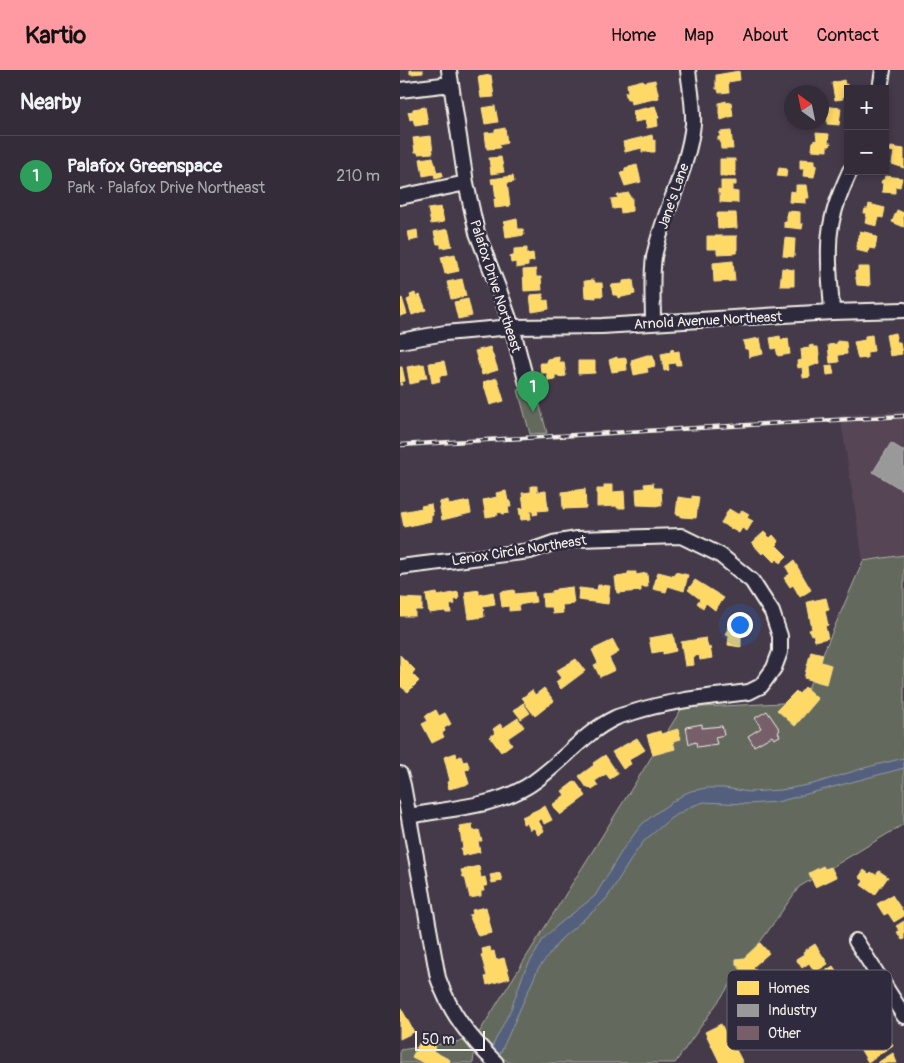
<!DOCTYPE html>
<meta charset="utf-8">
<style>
body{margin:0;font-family:Pangolin,sans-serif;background:#3f3843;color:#f1f3f6}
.controls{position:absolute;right:15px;top:15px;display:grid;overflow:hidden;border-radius:0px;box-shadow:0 2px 8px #0003}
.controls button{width:45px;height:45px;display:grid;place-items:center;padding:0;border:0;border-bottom:1px solid #4e4853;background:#342c38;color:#f1f3f6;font:25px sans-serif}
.compass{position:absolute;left:384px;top:15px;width:45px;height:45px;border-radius:50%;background:#342c38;box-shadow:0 2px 8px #0003;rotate:327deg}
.scale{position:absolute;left:15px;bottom:12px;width:70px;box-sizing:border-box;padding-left:5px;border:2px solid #f4f1e8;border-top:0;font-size:14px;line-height:18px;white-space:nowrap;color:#f4f1e8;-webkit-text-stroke:4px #2f2a3d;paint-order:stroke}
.you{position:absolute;left:339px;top:554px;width:18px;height:18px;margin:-12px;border:4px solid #fff;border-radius:50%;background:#1a73e8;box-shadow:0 0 0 8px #1a73e833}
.badge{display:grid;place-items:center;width:32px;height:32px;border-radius:50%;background:#ff9aa2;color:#fff;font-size:16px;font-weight:700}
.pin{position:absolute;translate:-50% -41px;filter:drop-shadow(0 1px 2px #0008)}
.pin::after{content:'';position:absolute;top:26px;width:18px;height:15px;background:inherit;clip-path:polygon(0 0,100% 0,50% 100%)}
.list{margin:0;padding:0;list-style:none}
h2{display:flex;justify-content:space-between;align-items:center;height:65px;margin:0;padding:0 20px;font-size:21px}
h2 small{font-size:16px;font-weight:400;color:#a9a7ae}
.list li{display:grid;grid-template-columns:32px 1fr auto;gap:15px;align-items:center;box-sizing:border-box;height:80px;padding:0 20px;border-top:1px solid #4e4853}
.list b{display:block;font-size:19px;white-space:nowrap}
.list p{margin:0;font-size:16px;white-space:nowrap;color:#a9a7ae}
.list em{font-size:16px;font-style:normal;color:#a9a7ae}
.map{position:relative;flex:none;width:504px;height:993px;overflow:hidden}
header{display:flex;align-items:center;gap:30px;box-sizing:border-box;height:70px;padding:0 25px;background:#ff9aa2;color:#111}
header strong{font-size:24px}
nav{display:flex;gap:28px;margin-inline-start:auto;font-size:18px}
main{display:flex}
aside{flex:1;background:#342c38}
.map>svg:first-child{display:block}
.built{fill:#544554}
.green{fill:#646a5d;stroke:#acaea2}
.water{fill:#525e7b;stroke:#9399a7}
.homes{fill:#ffd966;stroke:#fce08d}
.industry{fill:#999;stroke:#b4b3b1}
.building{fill:#775f6a;stroke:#f4f1e8}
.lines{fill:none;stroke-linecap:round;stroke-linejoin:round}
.minor-casing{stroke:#f4f1e8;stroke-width:18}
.minor{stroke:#2f2a3d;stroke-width:14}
.rail-casing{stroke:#f4f1e8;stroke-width:4.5}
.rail{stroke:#2f2a3d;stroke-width:2.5;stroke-dasharray:8;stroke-linecap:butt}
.labels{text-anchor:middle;stroke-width:5;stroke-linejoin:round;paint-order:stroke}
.street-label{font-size:14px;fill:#f4f1e8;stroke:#2f2a3d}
.key{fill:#2f2a3d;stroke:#6a6670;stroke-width:1}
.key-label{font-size:14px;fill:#f4f1e8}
</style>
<header>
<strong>Kartio</strong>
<nav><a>Home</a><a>Map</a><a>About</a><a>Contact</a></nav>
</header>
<main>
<aside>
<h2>Nearby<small></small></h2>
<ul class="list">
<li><span class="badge" style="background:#2e9e5b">1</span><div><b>Palafox Greenspace</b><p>Park · Palafox Drive Northeast</p></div><em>210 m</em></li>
</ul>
</aside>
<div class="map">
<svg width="504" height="993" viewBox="0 0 504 993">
<rect width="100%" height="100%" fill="#453a4a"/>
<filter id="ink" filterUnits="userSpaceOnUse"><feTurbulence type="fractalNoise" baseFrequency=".02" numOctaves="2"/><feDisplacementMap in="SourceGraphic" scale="10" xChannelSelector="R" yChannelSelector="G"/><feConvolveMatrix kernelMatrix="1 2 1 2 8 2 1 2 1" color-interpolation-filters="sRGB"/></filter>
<g filter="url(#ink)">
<path class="built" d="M504 341V485L463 491 440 345Z"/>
<path class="green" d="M135 317 147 363 130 364 118 320Z
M504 485V754L399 817 275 993H110L76 969 73 993H0V980L75 969 282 638 402 632 463 491Z"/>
<path class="water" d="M504 688V698L377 732 347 734 304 732 292 736 271 748 244 771 235 783 207 828 198 837 162 868 138 899 96 993H84L111 939 124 902 144 868 159 854 195 826 223 779 242 754 256 743 284 724 291 721 306 718H324L349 722 381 720 413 714 464 698Z"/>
<path class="homes" d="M10 0H23V3L10 4Z
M339 1 340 10 328 12 329 22 319 23 318 19H316V5Z
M91 5 94 27 81 28 78 7Z
M243 10 244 12 255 10 259 28 231 34 230 29H227L225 22H228L227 14Z
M444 10 445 15 447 14V17H445L447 26 442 27 443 29 435 30 432 13Z
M326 31V33L331 32 333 46 321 50 320 45H319V33Z
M95 36 98 52 85 54 82 38Z
M255 36 259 48H257L258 56 247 58 245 50 235 52 233 41Z
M422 36 441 38 439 55 427 54 428 42 422 41Z
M25 37 28 54 15 56 13 49 10 50 8 42 13 41V39Z
M105 58 107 73 99 75 100 78 87 79 85 63 95 62V60Z
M331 61 333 79H321L320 70H318V67H320V62Z
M416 63 429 64 428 73H431L430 76H427V81L412 80 413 71 417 70Z
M252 65 253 71 255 70V82H242V78L225 82 223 72Z
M31 66 33 83 18 84V82H15L13 68Z
M491 77 504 79V98L492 94 494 82 490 81Z
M33 87 37 103 42 102 43 106 35 108 34 104 23 106 20 89Z
M101 87 104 102 91 104 89 88Z
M320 89H335V106H320Z
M400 89 415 90V95H417V97H416L414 107 403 106 404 99H400Z
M237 95 241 112 225 116 220 103 225 101V98Z
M379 98 387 99 386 107 377 106Z
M113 106 114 112 107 113 110 136 95 138 94 129H96L94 113 92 114 91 109Z
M485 106 502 108 500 117 495 116V123L482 122 483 113H481L482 110H484Z
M321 111H336V115H332V121L338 122V133L320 132V123H318V119L321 120Z
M396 115H407L409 128H406V133L389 132 390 121 396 122Z
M229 123 230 128 232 127V141L221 143 220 138 213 139 211 129 218 128 217 125Z
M469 134 485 138 483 148 479 147 477 156 465 153 467 143H464L465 139H468Z
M41 137 44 152 31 154 28 139Z
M497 140 504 143 503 146 504 157 492 152Z
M387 141 400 142V154H403L402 159 384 157V152H387Z
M317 143H336L337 158 318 159Z
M117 149 118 159H123L124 165 106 168 104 152Z
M48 159 52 176 41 178V174H37L34 162Z
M17 160 18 169 10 171 8 162Z
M460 161 473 164V166L477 167 475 179 469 178 468 183 456 180Z
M307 166H337V183L317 184V179H307Z
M385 168 395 169 394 187 383 186Z
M127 178V184L133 183 134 191 128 192V196L116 198V192L111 193 110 186H114V179Z
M55 184 59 201 45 204 41 187Z
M333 191 335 211 314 212 313 193Z
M458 197H469L470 216 457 215 455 202 458 200Z
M382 198 394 200V216H380Z
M136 199V207H141L142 220 124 221 123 200Z
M62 209 66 226 51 229 47 212Z
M194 210 195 213H202L203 226H196V228L185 227 184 211Z
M233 210 235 224 218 228V225H213L211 215 223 214V211Z
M15 223 16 227 20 225 26 240 12 245 7 230 11 228 10 225Z
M143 224 144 231 148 230 149 239 132 242 130 225Z
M2 228 7 244 0 246V229Z
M68 229 72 246 58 249 54 232Z
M495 263 497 272H500L502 284 490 286 486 265Z
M472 265 474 281 467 282V288L458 289 454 272 465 270V266Z
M380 266 381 270 388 268 390 284 378 286 376 278 372 279 370 268Z
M360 268 363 284 349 287 348 279H345L343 271Z
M437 271 446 272 447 284 438 285 439 292 430 293 428 275 437 274Z
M413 275V277H418L420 293 409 297 410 307 403 308 402 297 398 298 397 291 402 290 401 279 410 278 409 276Z
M90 277 98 300 82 305 75 281Z
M273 279 274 282 279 281 281 295H276L275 293 268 294 269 300 264 301 261 284 271 282 270 280Z
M247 285H253L255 296 247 298 248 302 234 305 231 290Z
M159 287V292H164L166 306 158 307V305H155V310L148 311 147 303H141L140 293H147V289Z
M217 287V289L226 288 227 300 212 302 209 290Z
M44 291 47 305 39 306 40 311 32 313 29 293Z
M178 291H195V303L178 304Z
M24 294 27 308 19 309V312L10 314 7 297Z
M432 295 434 304 427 305 426 296Z
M0 297H2L5 311 1 312 2 315H0Z
M97 308 104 331 90 335 83 312Z
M253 413 254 418H261L262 436 237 435 236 419 245 418 244 414Z
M204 415H213V422L224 421 225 438H217V436L197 437V419H204Z
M131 416H137V422L146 421 148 440 137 441 138 444 133 445V441H130L131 449 121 450 119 439 124 438 122 423 131 422Z
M185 419 186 438 163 439 162 422Z
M106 421 108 431H110L111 437H108L109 443 102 444V442L97 443 98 445 86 447 83 430 97 427 96 423Z
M292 426 299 427 296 448 281 447V445L276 444 278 427 292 429Z
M48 430 49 435 69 431 71 443 42 450 39 432Z
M31 434 33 445 31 446V451L4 457 1 442 22 438 21 436Z
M329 439 339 445 342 440 349 444 347 448 353 451 347 461 342 458 339 463 321 453Z
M364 462 370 468 373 465 379 472 376 475 387 486 380 493 377 489 374 492 364 482 362 484 352 473Z
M394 491 411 520 400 527 393 515 390 517 384 508 390 504 386 497Z
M228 502H236V505L247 503 248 517H241V521L217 523 215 507 224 506V505L228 504Z
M258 502 274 506 275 502 288 505 284 521 268 516 266 522 253 519Z
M295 510 324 528 315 540 306 533 303 538 297 533 300 529 288 520Z
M198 515 210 516 208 534 178 530 179 518 197 520Z
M172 517 174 534 162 535 163 543 153 544 152 537H143L142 524 152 523V521L156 520V519Z
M79 520V525L93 522 95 534 83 536 84 547 69 549 65 522Z
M114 520 115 524 134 522 136 532 118 535 119 540 109 541V536L102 537 100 522Z
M58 522 59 529 54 530 55 534 50 535 51 543H46L45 541 29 543 26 525 37 523 38 526Z
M0 527 1 528 22 529V540H15V546H0Z
M426 528 429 540 425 541 428 555 425 556 428 568 415 571 413 564 411 565 409 560 412 559 407 532Z
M343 549 344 555 341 556V577L328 575 329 566 326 565 329 553H333V550Z
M273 564 276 581 263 584V581L252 583 249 568Z
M306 568 308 578 310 577 312 588 300 590 299 585 293 587 294 595 285 596 281 572Z
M213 570 219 582 209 588 215 600 200 607 194 595 198 593 192 580Z
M411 581 423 584 421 592 431 595 426 614 404 608Z
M0 585 15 600 12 604 19 611 8 622 0 616Z
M176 589 185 601 161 619 156 612 161 608 156 601Z
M405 617 418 629 395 656 377 640 396 621 399 624Z
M144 618 154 631 135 646 124 632 125 631 122 628 132 620 135 625Z
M123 633 130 643 121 649 114 640Z
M36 640 39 646 45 643 51 654 44 658 45 661 42 663 44 667 32 673 22 654 28 651 25 646Z
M118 648 124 657 108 668 112 674 101 682 90 667 95 663 93 659 100 654 103 658Z
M278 659 281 669 273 671 275 679 253 685 247 665 260 661 261 664Z
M237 668 245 680 229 690 231 694 223 699 212 682Z
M56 683 57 688 61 686 63 692 67 691 70 699 65 700 69 714 49 719 47 712 50 711 44 687Z
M205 685 218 704 210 709 206 704 195 711 198 716 192 720 189 717 187 718 179 706 194 695 193 693Z
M175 711 186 726 160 745 152 735 165 725 162 721Z
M145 736 152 750 144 754 142 749 138 750 144 761 138 765 134 758 130 760 127 753 123 754 122 747Z
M72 754 73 761 79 760 82 771H78L80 782 62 786 61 778H63L59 756Z
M79 796 81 808 85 807 87 816H83L84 821H81V826L70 828 65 807H63L61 800Z
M423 796 425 799 431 797 436 807 415 817 409 803Z
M464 800 469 804 471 802 476 805 479 801 488 807 475 825 461 815 464 811 459 807Z
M100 803 102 811 92 813 90 805Z
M492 825 504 843V846L494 852 488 843 484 845 477 834Z
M86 837 92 863 78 866 69 845 73 844 72 840Z
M504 851V869L502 870 497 862 500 861 496 856Z
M360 873 369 883 353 897 360 905 364 919 359 921 363 933 349 936 339 906 342 901 336 894V889L344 888Z
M415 874 428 894 415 902 409 893 402 898 396 889 404 884 403 882Z
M90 877 91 882 94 881 96 890 104 888 110 908 87 915 85 907 87 906 81 885 83 884 82 879Z
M433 896 449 919 438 926 422 903Z
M0 936 14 962 0 969Z
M321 954 325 962 327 961 328 964 336 961 341 970 333 974 343 993H320L305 962Z
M484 961 493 975 468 992 459 977Z
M22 968 36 976 33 981 50 990 49 993H24L12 987Z
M493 983 497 993H477Z"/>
<path class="industry" d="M491 373 504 381V421L473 402Z"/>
<path class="building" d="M367 641 380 660 378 662 380 666 374 669 372 666 354 676 348 666 361 658 355 648Z
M302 654V658L322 656 324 665 315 667 317 674 297 677 296 672 289 674 286 657Z"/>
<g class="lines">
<defs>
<path id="minor" d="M49 0 66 113 77 163 99 220 112 257 127 314
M480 19 483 0
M0 20 51 14
M0 127 66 113
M432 242C431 220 428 198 429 176 429 150 439 125 450 101
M253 252C253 231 251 208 254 187 263 141 288 101 293 54 294 36 290 18 288 0
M0 271 45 263 112 257 202 256 432 242 504 240
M0 497 130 481 153 473 177 469 281 466 320 485 352 511 372 542 380 566V582L374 598 361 616 349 622C310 627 271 630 234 642 228 644 221 645 215 648 181 664 158 698 126 717 90 738 48 738 9 746
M0 704 3 715 38 908C50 943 70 968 96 993
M456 871 504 946"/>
</defs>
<use href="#minor" class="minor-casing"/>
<use href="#minor" class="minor"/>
<defs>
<path id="rail" d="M0 375 504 346"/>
</defs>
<use href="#rail" class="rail-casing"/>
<use href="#rail" class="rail"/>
</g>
</g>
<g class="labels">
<g class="street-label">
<text transform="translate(273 126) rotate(-71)" y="5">Jane's Lane</text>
<text transform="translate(96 216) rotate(72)" y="5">Palafox Drive Northeast</text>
<text transform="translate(308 250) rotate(-3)" y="5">Arnold Avenue Northeast</text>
<text transform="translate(119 480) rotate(-9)" y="5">Lenox Circle Northeast</text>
</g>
</g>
<rect x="327" y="900" width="165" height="80" rx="8" class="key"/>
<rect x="337" y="911" width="22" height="14" fill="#ffd966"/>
<rect x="337" y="934" width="22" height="13" fill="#999"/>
<rect x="337" y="956" width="22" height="14" fill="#775f6a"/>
<g class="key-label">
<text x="368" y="923">Homes</text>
<text x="368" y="945">Industry</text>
<text x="368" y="968">Other</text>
</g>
</svg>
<div class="controls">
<button>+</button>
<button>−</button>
</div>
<svg class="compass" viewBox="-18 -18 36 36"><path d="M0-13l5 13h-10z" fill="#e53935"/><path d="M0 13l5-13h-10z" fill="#a9a7ae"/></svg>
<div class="scale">50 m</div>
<div class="you"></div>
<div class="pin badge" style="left:133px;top:342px;background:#2e9e5b">1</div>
</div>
</main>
